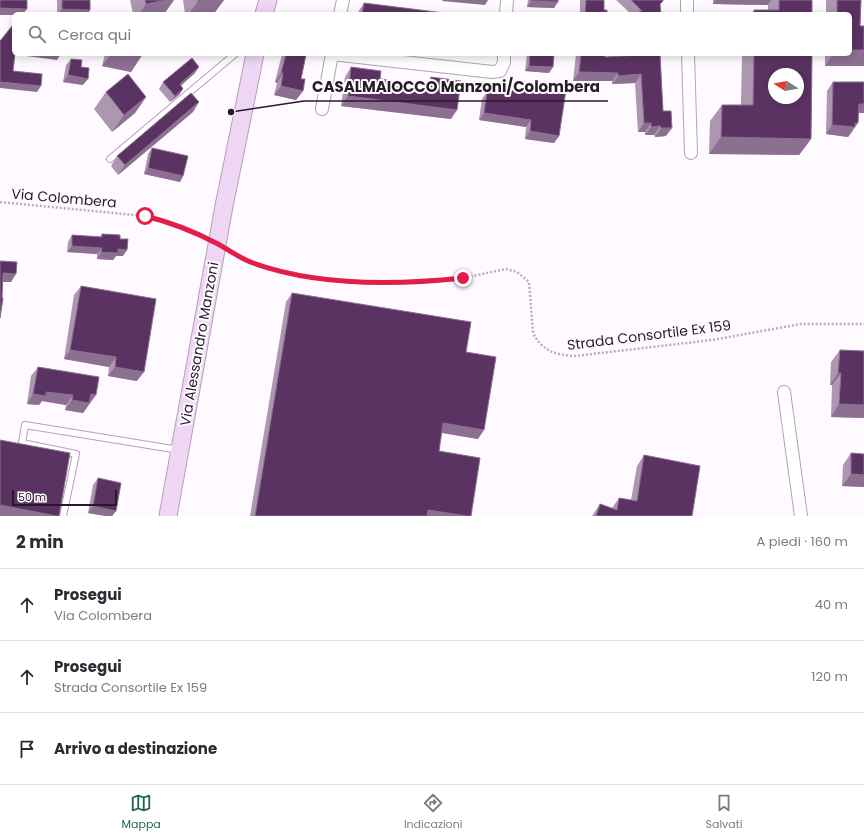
<!DOCTYPE html>
<html lang="it">
<meta charset="utf-8">
<style>
body{margin:0;font-family:Poppins,sans-serif;background:#f2f2f3;color:#2b2b33}
.compass{position:absolute;left:768px;top:68px;width:36px;height:36px;border-radius:50%;background:#fff;box-shadow:0 2px 10px #0003;rotate:281deg}
.scale{position:absolute;left:12px;bottom:10px;width:105px;box-sizing:border-box;padding-left:4px;border:2px solid #241d25;border-top:0;font-size:11px;line-height:14px;white-space:nowrap;color:#241d25;-webkit-text-stroke:3px #fefaff;paint-order:stroke}
.stop{position:absolute;width:12px;height:12px;margin:-9px;border:3px solid #e11d48;border-radius:50%;background:#fff}
.stop.end{background:#e11d48;border-color:#fff;box-shadow:0 1px 4px #0008}
.list{margin:0;padding:0;list-style:none}
h2{display:flex;justify-content:space-between;align-items:center;height:52px;margin:0;padding:0 16px;font-size:17px}
h2 small{font-size:13px;font-weight:400;color:#7c7c81}
.list li{display:grid;grid-template-columns:26px 1fr auto;gap:12px;align-items:center;box-sizing:border-box;height:72px;padding:0 16px;border-top:1px solid #e1e1e2}
.list b{display:block;font-size:15px;white-space:nowrap}
.list p{margin:0;font-size:13px;white-space:nowrap;color:#7c7c81}
.list em{font-size:13px;font-style:normal;color:#7c7c81}
.icon{flex:none;width:22px;height:22px;fill:none;stroke:currentColor;stroke-width:2;stroke-linecap:round;stroke-linejoin:round}
.map{position:relative;flex:none;width:864px;height:516px;overflow:hidden}
.search{position:absolute;background:#fff;box-shadow:0 2px 10px #0003;left:12px;right:12px;top:12px;height:44px;display:flex;align-items:center;gap:10px;box-sizing:border-box;padding:0 14px;border-radius:6px;color:#7c7c81;font-size:15px}
.sheet{height:268px;background:#fff}
nav{display:flex;justify-content:space-around;align-items:center;box-sizing:border-box;height:56px;border-top:1px solid #e1e1e2;background:#fff;font-size:11px;color:#7c7c81}
nav a{display:grid;justify-items:center;gap:2px}
nav .on{color:#236351}
.map>svg:first-child{display:block}
.lines{fill:none;stroke-linecap:round;stroke-linejoin:round}
.lane-casing{stroke:#b4a1b8;stroke-width:8}
.street-casing{stroke:#b4a1b8;stroke-width:14}
.secondary-casing{stroke:#b4a1b8;stroke-width:19}
.path{stroke:#b5b0b6;stroke-width:2.5;stroke-dasharray:2 2;stroke-linecap:butt}
.lane{stroke:#fff;stroke-width:6}
.street{stroke:#fff;stroke-width:12}
.secondary{stroke:#efd6f4;stroke-width:17}
.wall{fill:#ac96b0}
.shaded-wall{fill:#8c6f91}
.building{fill:#5b3362;stroke:#8c6f91;fill-rule:evenodd}
.route{stroke:#e11d48;stroke-width:5}
.labels{text-anchor:middle;stroke-width:4;stroke-linejoin:round;paint-order:stroke}
.street-label{font-size:14px;fill:#241d25;stroke:#fefaff}
.leader{fill:none;stroke:#241d25;stroke-width:1.5}
.callout-dot{fill:#241d25;stroke:#fefaff;stroke-width:1.5}
.callout-label{font-size:15px;text-anchor:middle;font-weight:bold;fill:#241d25;stroke:#fefaff;stroke-width:4;stroke-linejoin:round;paint-order:stroke}
</style>
<div class="map">
<svg width="864" height="516" viewBox="0 0 864 516">
<rect width="100%" height="100%" fill="#fefaff"/>
<g class="lines">
<defs>
<path id="lane" d="M110 159 235 54
M63 516 76 454 22 443 25 425 179 450"/>
<path id="street" d="M687 0V14
M340 14 343 0
M506 14 507 0
M332 54 492 72 500 71 504 62V54
M688 54 691 153
M322 109 332 54
M784 392 801 516"/>
<path id="secondary" d="M264 14 268 0
M168 516 224 206 255 54"/>
</defs>
<use href="#lane" class="lane-casing"/>
<use href="#street" class="street-casing"/>
<use href="#secondary" class="secondary-casing"/>
<path class="path" d="M0 202 145 216 167 221 204 238
M231 253 253 263 278 270 322 278 367 282H416L463 278 506 269 517 272 529 282 533 333C542 351 556 355 575 356L712 340 801 324H864"/>
<use href="#lane" class="lane"/>
<use href="#street" class="street"/>
<use href="#secondary" class="secondary"/>
</g>
<path class="wall" d="M57 0H90L88 14H57Z
M130 0H174L164 14H133Z
M183 0H224L215 12 206 14H185Z
M528 0H558L554 8 527 7Z
M580 0H604V10L607 14H580Z
M616 0H663V1L660 5 661 14H631Z
M713 0H812V14H752L754 10H768V5L713 4Z
M826 0H861L860 26H864V66H825V54H850V14H826Z
M364 3 452 14H357L358 12Z
M105 54H143L131 72 102 66Z
M282 54H308L306 57 301 79 303 91 296 100 274 95 277 83 275 82Z
M527 54H554L549 73 525 71Z
M576 54H605V57L634 55V54H660L663 111 666 136 655 137 654 135H645V132H638L635 83 612 84V81H573Z
M742 54H812L811 139 799 155 709 154 710 121 722 105H741Z
M71 59 81 67 83 85 63 82 66 65Z
M351 67 380 79 390 86 420 90 423 86 425 87 431 77 451 119 341 106 345 77Z
M195 73 181 86 183 89 179 95 170 102 159 89 163 82Z
M833 82H864V113H859L852 132 848 137 826 134 827 91Z
M530 85 559 136 554 143 525 139 526 127 479 120 482 99 487 92 499 94 526 91Z
M106 92 146 97 135 113 112 132 94 109Z
M193 112 118 175 111 166 117 156Z
M152 148 183 176 180 182 144 174 148 154Z
M102 234 120 239 123 256H116L113 260 97 259V254L67 252 68 242 72 235 100 237Z
M81 286 137 381 108 376 109 367 64 359 74 295Z
M292 293 466 352 478 439 442 433 439 451 471 516H250L286 302Z
M840 350 864 351V418L831 417 832 385H830L831 362Z
M38 367 90 404H89L83 413 65 410 66 405 42 401 39 405 27 404 31 376Z
M851 453 864 487 842 486 843 465Z
M644 455 692 516H592L600 504 612 508 619 498 631 500 637 466Z
M98 478 116 511 112 516H106L88 513 93 485Z"/>
<path class="shaded-wall" d="M168 0H174L164 14H139L146 4Z
M205 0H224L215 12 206 14H189L198 1Z
M443 0H488L485 5 442 1Z
M715 0H771L768 5 713 4Z
M531 1 558 2 554 8 527 7Z
M0 8 27 9 23 14H14V15H0Z
M62 9 90 10 88 14H58Z
M850 50H864V66H825L833 54H850Z
M11 54H61L57 60Z
M111 54H136L142 55 131 72 102 66Z
M529 66 553 67 549 73 525 71Z
M199 67 195 73 175 90 180 84Z
M579 72 618 73 612 81H573Z
M281 73H283L277 83 275 82Z
M641 74 635 83 612 84 618 76Z
M68 75 88 79 83 85 63 82Z
M0 82 41 86 37 92 0 88Z
M281 86 303 91 296 100 274 95Z
M183 89 179 95 170 102 175 96Z
M348 96 457 110 451 119 341 106Z
M146 97 135 113 112 132 124 115Z
M199 102 193 112 118 175 125 165Z
M859 104H864V113H852Z
M484 113 531 120 526 127 479 120Z
M644 123H651L645 132H638Z
M855 123H858L848 137 826 134 832 125Z
M660 126 654 135H645L651 127Z
M661 128H672L666 136 655 137Z
M530 131 559 136 554 143 525 139Z
M721 137 811 139 799 155 709 154Z
M148 168 183 176 180 182 144 174Z
M72 246 102 248 97 254 67 252Z
M118 249 127 250 123 256H116L113 260 97 259 101 252Z
M3 273 16 274 11 282H0Z
M70 350 116 357 109 367 64 359Z
M115 367 144 372 137 381 108 376Z
M838 373H841L832 385H830Z
M46 392 73 395 66 405 42 401 39 405 27 404 33 394Z
M91 394 96 395 83 413 65 410 72 400Z
M839 404 864 405V418L831 417Z
M443 423 484 430 478 439 437 432Z
M851 474 864 475V487L842 486Z
M0 505 56 516H0Z
M93 506 116 511 112 516H106L88 513Z
M428 510 467 516H424Z"/>
<path class="building" d="M0 0H27V9L0 8Z
M62 0H90V10L62 9Z
M145 0H168L146 4Z
M197 0H205L198 1Z
M531 0H558V2L531 1Z
M586 0H604V10H607V14H585Z
M631 0H663V1L660 4 661 14H640L639 11H642Z
M779 0H812V14H754V10H779Z
M837 0H861L860 26H864V50H850V14H837Z
M364 3 452 14H362Z
M12 26 14 27V54H15L13 71 42 74 41 86 0 82V41Z
M286 54H306L301 79H305L303 91 281 86 283 73H281Z
M530 54H554L553 67 529 66Z
M581 54H605V57L640 55V54H660L663 111H671L672 128H661L660 126 651 127V123H644L641 74 618 76V73L579 72Z
M754 54H812L811 139 721 137 722 105H753ZM774 74H798V98H774Z
M192 58 199 67 180 84 183 89 175 96 163 82Z
M71 59 82 60 81 67 89 68 88 79 68 75Z
M351 67 381 71 380 79 390 80V86L423 90V86L430 87 431 77 461 81 457 110 348 96Z
M128 74 146 97 124 115 106 92Z
M833 82H864V104H859L858 123H855V127L832 125Z
M530 85 566 90 559 136 530 131 531 120 484 113 487 92 499 94 504 89 529 92Z
M191 93 199 102 125 165 117 156Z
M152 148 188 156 183 176 148 168Z
M102 234 120 235V239H128L127 250 118 249V253L101 252 102 248 72 246V235L102 237Z
M0 261 17 262 16 274 3 273 2 298H3L0 318Z
M81 286 156 299 144 372 115 367 116 357 70 350Z
M292 293 471 322 466 352 496 357 484 430 443 423 439 451 480 458 471 516H467L428 510 427 516H255Z
M840 350 864 351V405L839 404 841 373H838Z
M38 367 99 377 96 395 91 394 89 403 72 400 73 395 46 392V396L33 394Z
M0 440 70 453 59 516H56L0 505Z
M851 453 864 454V475L851 474Z
M644 455 700 466 692 516H596L600 504 617 510 619 498 637 501Z
M98 478 121 483 116 511 93 506Z"/>
<g class="lines">
<path class="route" d="M145 216C170 222 193 231 216 243 228 249 239 258 253 263 316 286 397 285 463 278"/>
</g>
<g class="labels">
<g class="street-label">
<text transform="translate(64 198) rotate(5)" y="5">Via Colombera</text>
<text transform="translate(649 335) rotate(-7)" y="5">Strada Consortile Ex 159</text>
<text transform="translate(199 344) rotate(-80)" y="5">Via Alessandro Manzoni</text>
</g>
</g>
<path class="leader" d="M231 112L304 101H608"/>
<circle class="callout-dot" cx="231" cy="112" r="4"/>
<g class="callout-label">
<text x="456" y="92">CASALMAIOCCO Manzoni/Colombera</text>
</g>
</svg>
<svg class="compass" viewBox="-18 -18 36 36"><path d="M0-13l5 13h-10z" fill="#e53935"/><path d="M0 13l5-13h-10z" fill="#7c7c81"/></svg>
<div class="scale">50 m</div>
<div class="stop" style="left:145px;top:216px"></div>
<div class="stop end" style="left:463px;top:278px"></div>
<div class="search"><svg class="icon" aria-label="search" viewBox="0 0 24 24"><circle cx="10" cy="10" r="6"/><path d="M15 15l6 6"/></svg>Cerca qui</div>
</div>
<section class="sheet">
<h2>2 min<small>A piedi · 160 m</small></h2>
<ul class="list">
<li><svg class="icon" aria-label="ahead" viewBox="0 0 24 24"><path d="M12 20V5M6 11l6-6 6 6"/></svg><div><b>Prosegui</b><p>Via Colombera</p></div><em>40 m</em></li>
<li><svg class="icon" aria-label="ahead" viewBox="0 0 24 24"><path d="M12 20V5M6 11l6-6 6 6"/></svg><div><b>Prosegui</b><p>Strada Consortile Ex 159</p></div><em>120 m</em></li>
<li><svg class="icon" aria-label="arrive" viewBox="0 0 24 24"><path d="M6 21V4h12l-3 4 3 4H6"/></svg><div><b>Arrivo a destinazione</b></div></li>
</ul>
</section>
<nav>
<a class="on"><svg class="icon" aria-label="map" viewBox="0 0 24 24"><path d="M3 6l6-2 6 2 6-2v14l-6 2-6-2-6 2zM9 4v14M15 6v14"/></svg>Mappa</a>
<a><svg class="icon" aria-label="directions" viewBox="0 0 24 24"><path d="M12 3l9 9-9 9-9-9zM9 14v-3h6M13 9l2 2-2 2"/></svg>Indicazioni</a>
<a><svg class="icon" aria-label="saved" viewBox="0 0 24 24"><path d="M7 4h10v16l-5-4-5 4z"/></svg>Salvati</a>
</nav>
